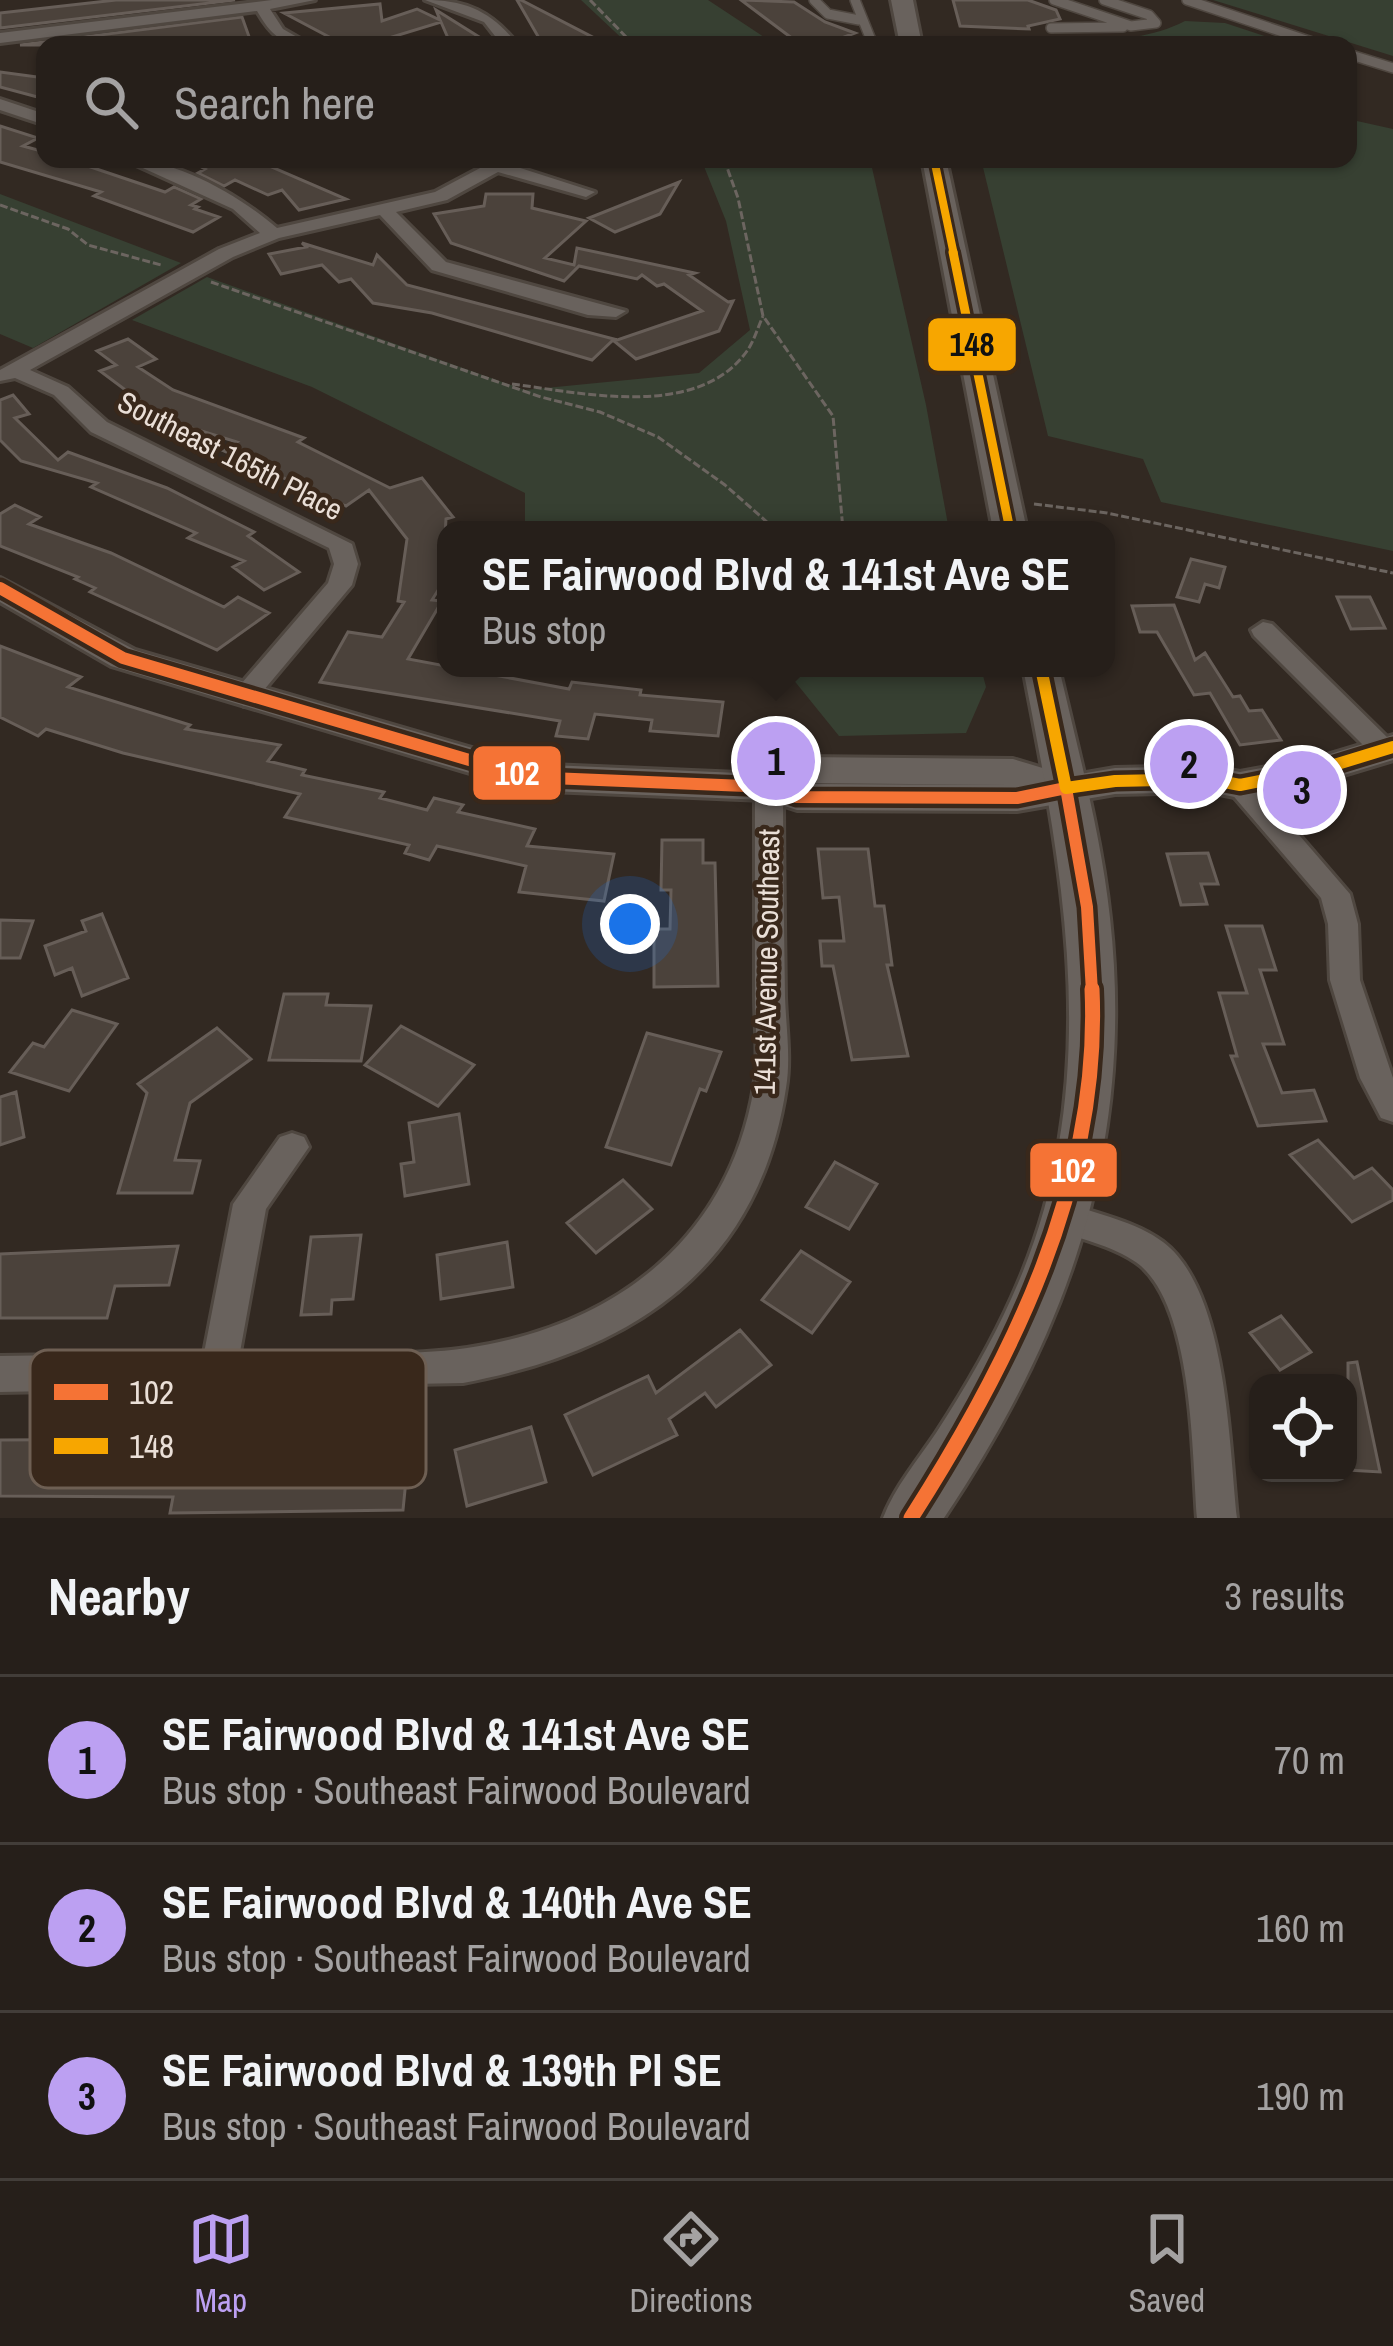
<!DOCTYPE html>
<meta charset="utf-8">
<style>
body{margin:0;font-family:"Archivo Narrow",sans-serif;background:#2e2723;color:#f1f3f6}
.controls{position:absolute;right:36px;bottom:36px;display:grid;overflow:hidden;border-radius:24px;box-shadow:0 3px 9px #0004}
.controls button{width:108px;height:108px;display:grid;place-items:center;padding:0;border:0;border-bottom:3px solid #423d39;background:#261f1a;color:#f1f3f6;font:60px sans-serif}
.you{position:absolute;left:630px;top:924px;width:42px;height:42px;margin:-30px;border:9px solid #fff;border-radius:50%;background:#1a73e8;box-shadow:0 0 0 18px #1a73e833}
.badge{display:grid;place-items:center;width:78px;height:78px;border-radius:50%;background:#bca0f2;color:#111;font-size:39px;font-weight:700}
.pin{position:absolute;translate:-50% -50%;border:6px solid #fff;box-shadow:0 3px 12px #0006}
.popup{position:absolute;left:437px;top:521px;width:678px;height:156px;box-sizing:border-box;display:grid;place-content:center;border-radius:24px;background:#261f1a;filter:drop-shadow(0 3px 9px #0005);font-size:39px;white-space:nowrap;color:#a4a2a2}
.popup b{font-size:45px;color:#f1f3f6}
.popup::after{content:'';position:absolute;left:50%;top:100%;margin-left:-24px;border:24px solid transparent;border-top-color:#261f1a}
.list{margin:0;padding:0;list-style:none}
h2{display:flex;justify-content:space-between;align-items:center;height:156px;margin:0;padding:0 48px;font-size:51px}
h2 small{font-size:39px;font-weight:400;color:#a4a2a2}
.list li{display:grid;grid-template-columns:78px 1fr auto;gap:36px;align-items:center;box-sizing:border-box;height:168px;padding:0 48px;border-top:3px solid #423d39}
.list b{display:block;font-size:45px;white-space:nowrap}
.list p{margin:0;font-size:39px;white-space:nowrap;color:#a4a2a2}
.list em{font-size:39px;font-style:normal;color:#a4a2a2}
.icon{flex:none;width:66px;height:66px;fill:none;stroke:currentColor;stroke-width:2;stroke-linecap:round;stroke-linejoin:round}
.map{position:relative;flex:none;width:1393px;height:1518px;overflow:hidden}
.search{position:absolute;background:#261f1a;box-shadow:0 3px 9px #0004;left:36px;right:36px;top:36px;height:132px;display:flex;align-items:center;gap:30px;box-sizing:border-box;padding:0 42px;border-radius:24px;color:#a4a2a2;font-size:45px}
.sheet{height:660px;background:#261f1a}
nav{display:flex;justify-content:space-around;align-items:center;box-sizing:border-box;height:168px;border-top:3px solid #423d39;background:#261f1a;font-size:33px;color:#a4a2a2}
nav a{display:grid;justify-items:center;gap:6px}
nav .on{color:#bca0f2}
.map>svg:first-child{display:block}
.green{fill:#374032}
.building{fill:#4b423b;stroke:#675e58;stroke-width:3}
.lines{fill:none;stroke-linecap:round;stroke-linejoin:round}
.service-casing{stroke:#4f4740;stroke-width:12}
.minor-casing{stroke:#4f4740;stroke-width:6}
.tertiary-casing{stroke:#4f4740;stroke-width:6}
.secondary-casing{stroke:#4f4740;stroke-width:6}
.path{stroke:#6c6560;stroke-width:3;stroke-dasharray:8 3;stroke-linecap:butt}
.service{stroke:#69625d;stroke-width:9}
.minor{fill:#69625d;fill-rule:evenodd}
.tertiary{fill:#69625d;fill-rule:evenodd}
.secondary{fill:#69625d;fill-rule:evenodd}
.bus-1-far1-casing{stroke:#39281b;stroke-width:21}
.bus-1-casing{stroke:#39281b;stroke-width:24}
.bus-2-far2-casing{stroke:#39281b;stroke-width:14}
.bus-2-far1-casing{stroke:#39281b;stroke-width:16}
.bus-2-casing{stroke:#39281b;stroke-width:21}
.bus-1-far1{stroke:#f57335;stroke-width:12}
.bus-1{stroke:#f57335;stroke-width:15}
.bus-2-far2{stroke:#f7a600;stroke-width:8}
.bus-2-far1{stroke:#f7a600;stroke-width:9}
.bus-2{stroke:#f7a600;stroke-width:12}
.labels{text-anchor:middle;stroke-width:9;stroke-linejoin:round;paint-order:stroke}
.street-label{font-size:30px;fill:#eadfd7;stroke:#39281b}
.key{fill:#39281b;stroke:#6e5f53;stroke-width:3}
.key-label{font-size:33px;fill:#eadfd7}
.line-badge{stroke:#39281b;stroke-width:4.5}
.badge-label{font-size:33px;text-anchor:middle;font-weight:bold;fill:#fff}
.pale-badge-label{font-size:33px;text-anchor:middle;font-weight:bold;fill:#111}
</style>
<div class="map">
<svg width="1393" height="1518" viewBox="0 0 1393 1518">
<rect width="100%" height="100%" fill="#322922"/>
<path class="green" d="M581 0H708L776 45H629Z
M1213 0H1393V56Z
M1185 21 1225 23 1292 45H970C1041 30 1119 55 1185 21Z
M1348 119 1393 129V551L1161 502 1143 459 1048 436 981 159H1348Z
M701 159H870L926 405 949 530H525V493L312 387 132 320 207 277 525 390 699 373 750 330 726 221Z
M0 194 181 263 33 348 0 334Z
M784 668H981L986 687 966 733 839 736Z"/>
<path class="building" d="M116 0H235L0 28V13Z
M517 0H521L600 41 543 45Z
M741 0 794 2 825 22 855 33 839 39 847 45H801Z
M953 0H1028L1056 10 1060 19 1028 26 1029 29 960 26Z
M380 4 382 21 417 9 440 20 436 10 492 45H451L441 22 366 45H332L331 38 284 13Z
M242 17 252 45H20Z
M0 72 45 78V99L0 87Z
M0 126 38 138 23 146 45 152V159H67L165 192 174 187 201 199 191 205 198 207 195 209 219 217 193 232 94 196 101 192 0 162Z
M187 159H253L346 199 299 210 282 190 268 195 235 180 224 186 198 173 205 169Z
M679 182 660 214 615 232 589 218Z
M486 194H533L532 208 586 221 545 258 574 265 577 248 695 273 689 275 728 302 733 301 719 331 636 359 614 341 702 311 664 284 657 286 642 275 637 279 579 266 564 281 451 243 434 214 484 206Z
M302 243 373 265 377 255 407 285 614 339 592 360 432 313 373 303 351 279 339 282 322 265 281 274 269 254 306 247Z
M128 339 156 359 138 367 173 390 304 438 298 442 390 488 422 478 453 517 446 519 442 584 432 600 442 601 408 659 569 689 572 682 641 690 640 695 723 702 718 736 650 731 652 720 595 714 588 739 556 736 560 721 320 682 348 632 382 637 404 602 398 601 407 539 369 490 346 506 224 451 237 442 150 415 155 412 100 371 116 365 97 351Z
M13 395 29 414 15 418 58 460 68 452 167 488 254 532 248 536 299 572 264 590 233 567 244 561 188 538 196 533 91 487 97 483 21 461 0 440V400Z
M15 505 40 517 29 524 111 553 224 607 238 597 269 613 217 650 90 592 95 588 75 579 78 577 0 546V514Z
M1191 559 1225 567 1219 588 1205 584 1199 602 1177 597Z
M1337 597H1370L1385 628 1351 629Z
M1174 605 1195 660 1205 653 1233 697 1240 696 1249 711 1262 710 1281 740 1240 745 1210 693 1194 695 1157 632H1140L1132 606Z
M0 646 81 677 68 687 190 725 186 729 280 745 268 761 305 770 302 775 384 792 380 798 427 810 434 798 463 805 458 812 535 829 527 846 614 854 604 901 519 892 526 866 437 846 429 860 405 853 409 845 285 817 300 794 123 753 46 729 38 736 0 717Z
M662 840H703V863H715L718 986 654 987V929H670L671 890H661Z
M818 849H868L875 906H884L892 965H887L908 1056 852 1060 833 966H822L820 941H844L839 897 823 898Z
M1208 853 1218 884H1201L1207 904 1181 905 1167 854Z
M102 914 128 978 82 996 72 968 55 975 45 946 86 931 82 921Z
M0 920 33 921 20 958H0Z
M1226 926H1262L1276 970H1260L1284 1044H1263L1282 1093 1314 1090 1326 1121 1258 1126 1231 1056H1237L1219 993H1247Z
M284 994H328L326 1005 371 1006 361 1061 269 1060Z
M72 1010 117 1024 69 1091 10 1072 33 1043 44 1047Z
M401 1026 474 1065 438 1106 365 1065Z
M217 1028 251 1059 190 1103 175 1160 200 1161 192 1193H118L147 1093 138 1084Z
M647 1033 721 1052 706 1091 700 1089 671 1165 606 1147Z
M16 1092 24 1137 0 1145V1097Z
M459 1114 469 1184 405 1196 401 1164 414 1162 409 1123Z
M1318 1140 1354 1178 1372 1168 1393 1190V1200L1352 1222 1290 1155Z
M835 1162 877 1184 849 1229 806 1207Z
M623 1180 652 1209 596 1253 567 1223Z
M361 1235 353 1299 332 1300 331 1314 301 1315 311 1237Z
M507 1242 513 1287 441 1299 437 1255Z
M178 1246 169 1285 115 1286 107 1318H0V1254Z
M801 1251 850 1282 812 1333 762 1300Z
M1281 1316 1311 1352 1280 1370 1250 1333Z
M740 1330 771 1365 716 1407 705 1393 669 1419 677 1435 593 1475 565 1415 648 1376 656 1393Z
M1357 1362 1380 1472 1348 1470V1363Z
M531 1427 546 1482 467 1506 455 1450Z
M169 1439 296 1440 293 1462 408 1460 403 1510 170 1513 173 1497 0 1496V1440Z"/>
<g class="lines">
<defs>
<path id="service" d="M814 0 828 14 859 20
M855 0 873 45
M1054 0 1131 26 1156 23 1149 15 1104 0
M1187 0 1321 45
M1051 28 1123 27
M1348 54 1393 68"/>
<path id="minor" d="M272 0H315L270 9 283 29 311 45C281 45 271 35 257 11L0 43V33Z
M425 0C467 0 492 12 518 45H502L484 22Z
M0 99 45 114V125L0 110Z
M123 159C176 159 237 194 277 228L435 192 497 159H519L511 165 595 192 586 197 498 172 447 200 396 212 446 262 626 311 616 317 588 315 432 270 380 215 279 238 233 257 30 370 68 387 107 422 352 544 358 564 352 585 253 703 244 706 231 697 235 691 328 583 334 564 329 548 91 432 54 395 15 378 0 381V370L219 249 260 233 233 209Z
M1263 622 1272 624 1392 742V756H1374L1254 636 1251 630Z
M1240 775 1250 778 1350 894 1358 924 1360 980 1393 1078V1122L1381 1118 1360 1078 1330 980 1328 924 1321 898 1230 792 1226 785 1230 778Z
M769 777 783 787C783 857 784 927 785 997 786 1027 791 1058 786 1088 759 1269 632 1351 463 1383L0 1392V1356L204 1353 233 1204 280 1137 292 1133 304 1137 309 1147 266 1209 240 1352C310 1351 400 1358 467 1348 615 1326 729 1239 754 1087 759 1057 755 1026 755 996 755 926 755 857 755 787Z
M1067 1203C1097 1214 1137 1222 1163 1242 1227 1290 1229 1444 1237 1518H1197C1192 1452 1193 1312 1141 1266 1118 1247 1082 1240 1055 1229L1050 1218 1055 1207Z"/>
<path id="tertiary" d="M0 578 135 650 510 759 550 765 763 774 799 757 1013 759 1069 776 1115 768 1209 766 1240 772 1320 757 1393 735V760L1321 782 1240 798 1209 792 1115 794 1017 811 797 810 766 800 550 791 510 785 111 666 0 602ZM805 783 1012 785H1013L803 784Z"/>
<path id="secondary" d="M891 0H913L922 45H900Z
M922 159H946L1027 530H993Z
M1023 668H1059C1078 751 1101 833 1110 918 1135 1144 1069 1332 944 1518H883C895 1487 917 1461 936 1433 964 1390 991 1344 1012 1297 1106 1090 1065 881 1023 668Z"/>
</defs>
<use href="#service" class="service-casing"/>
<use href="#minor" class="minor-casing"/>
<use href="#tertiary" class="tertiary-casing"/>
<use href="#secondary" class="secondary-casing"/>
<path class="path" d="M590 0 634 45
M724 159 738 198 763 316 833 416 843 530
M0 205 68 229 88 245 161 265
M211 282 541 397 600 412 658 437 725 485 776 530
M512 384C582 393 698 420 747 351 754 341 758 327 763 316
M1034 504 1107 513 1393 573"/>
<use href="#service" class="service"/>
<use href="#minor" class="minor"/>
<use href="#tertiary" class="tertiary"/>
<use href="#secondary" class="secondary"/>
<defs>
<path id="bus-1-far1" d="M0 588 123 658 510 772 550 778 769 787 797 797 1017 798 1066 788
M1066 788 1087 907 1092 992"/>
<path id="bus-1" d="M911 1518C1012 1360 1101 1182 1092 989"/>
<path id="bus-2-far2" d="M934 159 954 255"/>
<path id="bus-2-far1" d="M953 252 1010 530"/>
<path id="bus-2" d="M1041 668 1066 788
M1066 788 1115 781 1209 779 1240 785 1321 769 1393 747"/>
</defs>
<use href="#bus-1-far1" class="bus-1-far1-casing"/>
<use href="#bus-1" class="bus-1-casing"/>
<use href="#bus-2-far2" class="bus-2-far2-casing"/>
<use href="#bus-2-far1" class="bus-2-far1-casing"/>
<use href="#bus-2" class="bus-2-casing"/>
<use href="#bus-1-far1" class="bus-1-far1"/>
<use href="#bus-1" class="bus-1"/>
<use href="#bus-2-far2" class="bus-2-far2"/>
<use href="#bus-2-far1" class="bus-2-far1"/>
<use href="#bus-2" class="bus-2"/>
</g>
<g class="labels">
<g class="street-label">
<text transform="translate(230 456) rotate(27)" y="10">Southeast 165th Place</text>
<text transform="translate(767 962) rotate(-89)" y="10">141st Avenue Southeast</text>
</g>
</g>
<rect x="30" y="1350" width="396" height="138" rx="18" class="key"/>
<rect x="54" y="1384" width="54" height="16" fill="#f57335"/>
<rect x="54" y="1438" width="54" height="16" fill="#f7a600"/>
<g class="key-label">
<text x="129" y="1404">102</text>
<text x="129" y="1458">148</text>
</g>
<g class="line-badge">
<rect x="926" y="316" width="92" height="57" rx="12" fill="#f7a600"/>
<rect x="471" y="744" width="92" height="58" rx="12" fill="#f57335"/>
<rect x="1028" y="1141" width="91" height="58" rx="12" fill="#f57335"/>
</g>
<g class="badge-label">
<text x="517" y="785">102</text>
<text x="1073" y="1182">102</text>
</g>
<g class="pale-badge-label">
<text x="972" y="356">148</text>
</g>
</svg>
<div class="controls">
<button><svg class="icon" aria-label="locate" viewBox="0 0 24 24"><circle cx="12" cy="12" r="6"/><path d="M12 2v4M12 18v4M2 12h4M18 12h4"/></svg></button>
</div>
<div class="you"></div>
<div class="pin badge" style="left:776px;top:761px">1</div>
<div class="popup"><b>SE Fairwood Blvd &amp; 141st Ave SE</b>Bus stop</div>
<div class="pin badge" style="left:1189px;top:764px">2</div>
<div class="pin badge" style="left:1302px;top:790px">3</div>
<div class="search"><svg class="icon" aria-label="search" viewBox="0 0 24 24"><circle cx="10" cy="10" r="6"/><path d="M15 15l6 6"/></svg>Search here</div>
</div>
<section class="sheet">
<h2>Nearby<small>3 results</small></h2>
<ul class="list">
<li><span class="badge">1</span><div><b>SE Fairwood Blvd &amp; 141st Ave SE</b><p>Bus stop · Southeast Fairwood Boulevard</p></div><em>70 m</em></li>
<li><span class="badge">2</span><div><b>SE Fairwood Blvd &amp; 140th Ave SE</b><p>Bus stop · Southeast Fairwood Boulevard</p></div><em>160 m</em></li>
<li><span class="badge">3</span><div><b>SE Fairwood Blvd &amp; 139th Pl SE</b><p>Bus stop · Southeast Fairwood Boulevard</p></div><em>190 m</em></li>
</ul>
</section>
<nav>
<a class="on"><svg class="icon" aria-label="map" viewBox="0 0 24 24"><path d="M3 6l6-2 6 2 6-2v14l-6 2-6-2-6 2zM9 4v14M15 6v14"/></svg>Map</a>
<a><svg class="icon" aria-label="directions" viewBox="0 0 24 24"><path d="M12 3l9 9-9 9-9-9zM9 14v-3h6M13 9l2 2-2 2"/></svg>Directions</a>
<a><svg class="icon" aria-label="saved" viewBox="0 0 24 24"><path d="M7 4h10v16l-5-4-5 4z"/></svg>Saved</a>
</nav>
